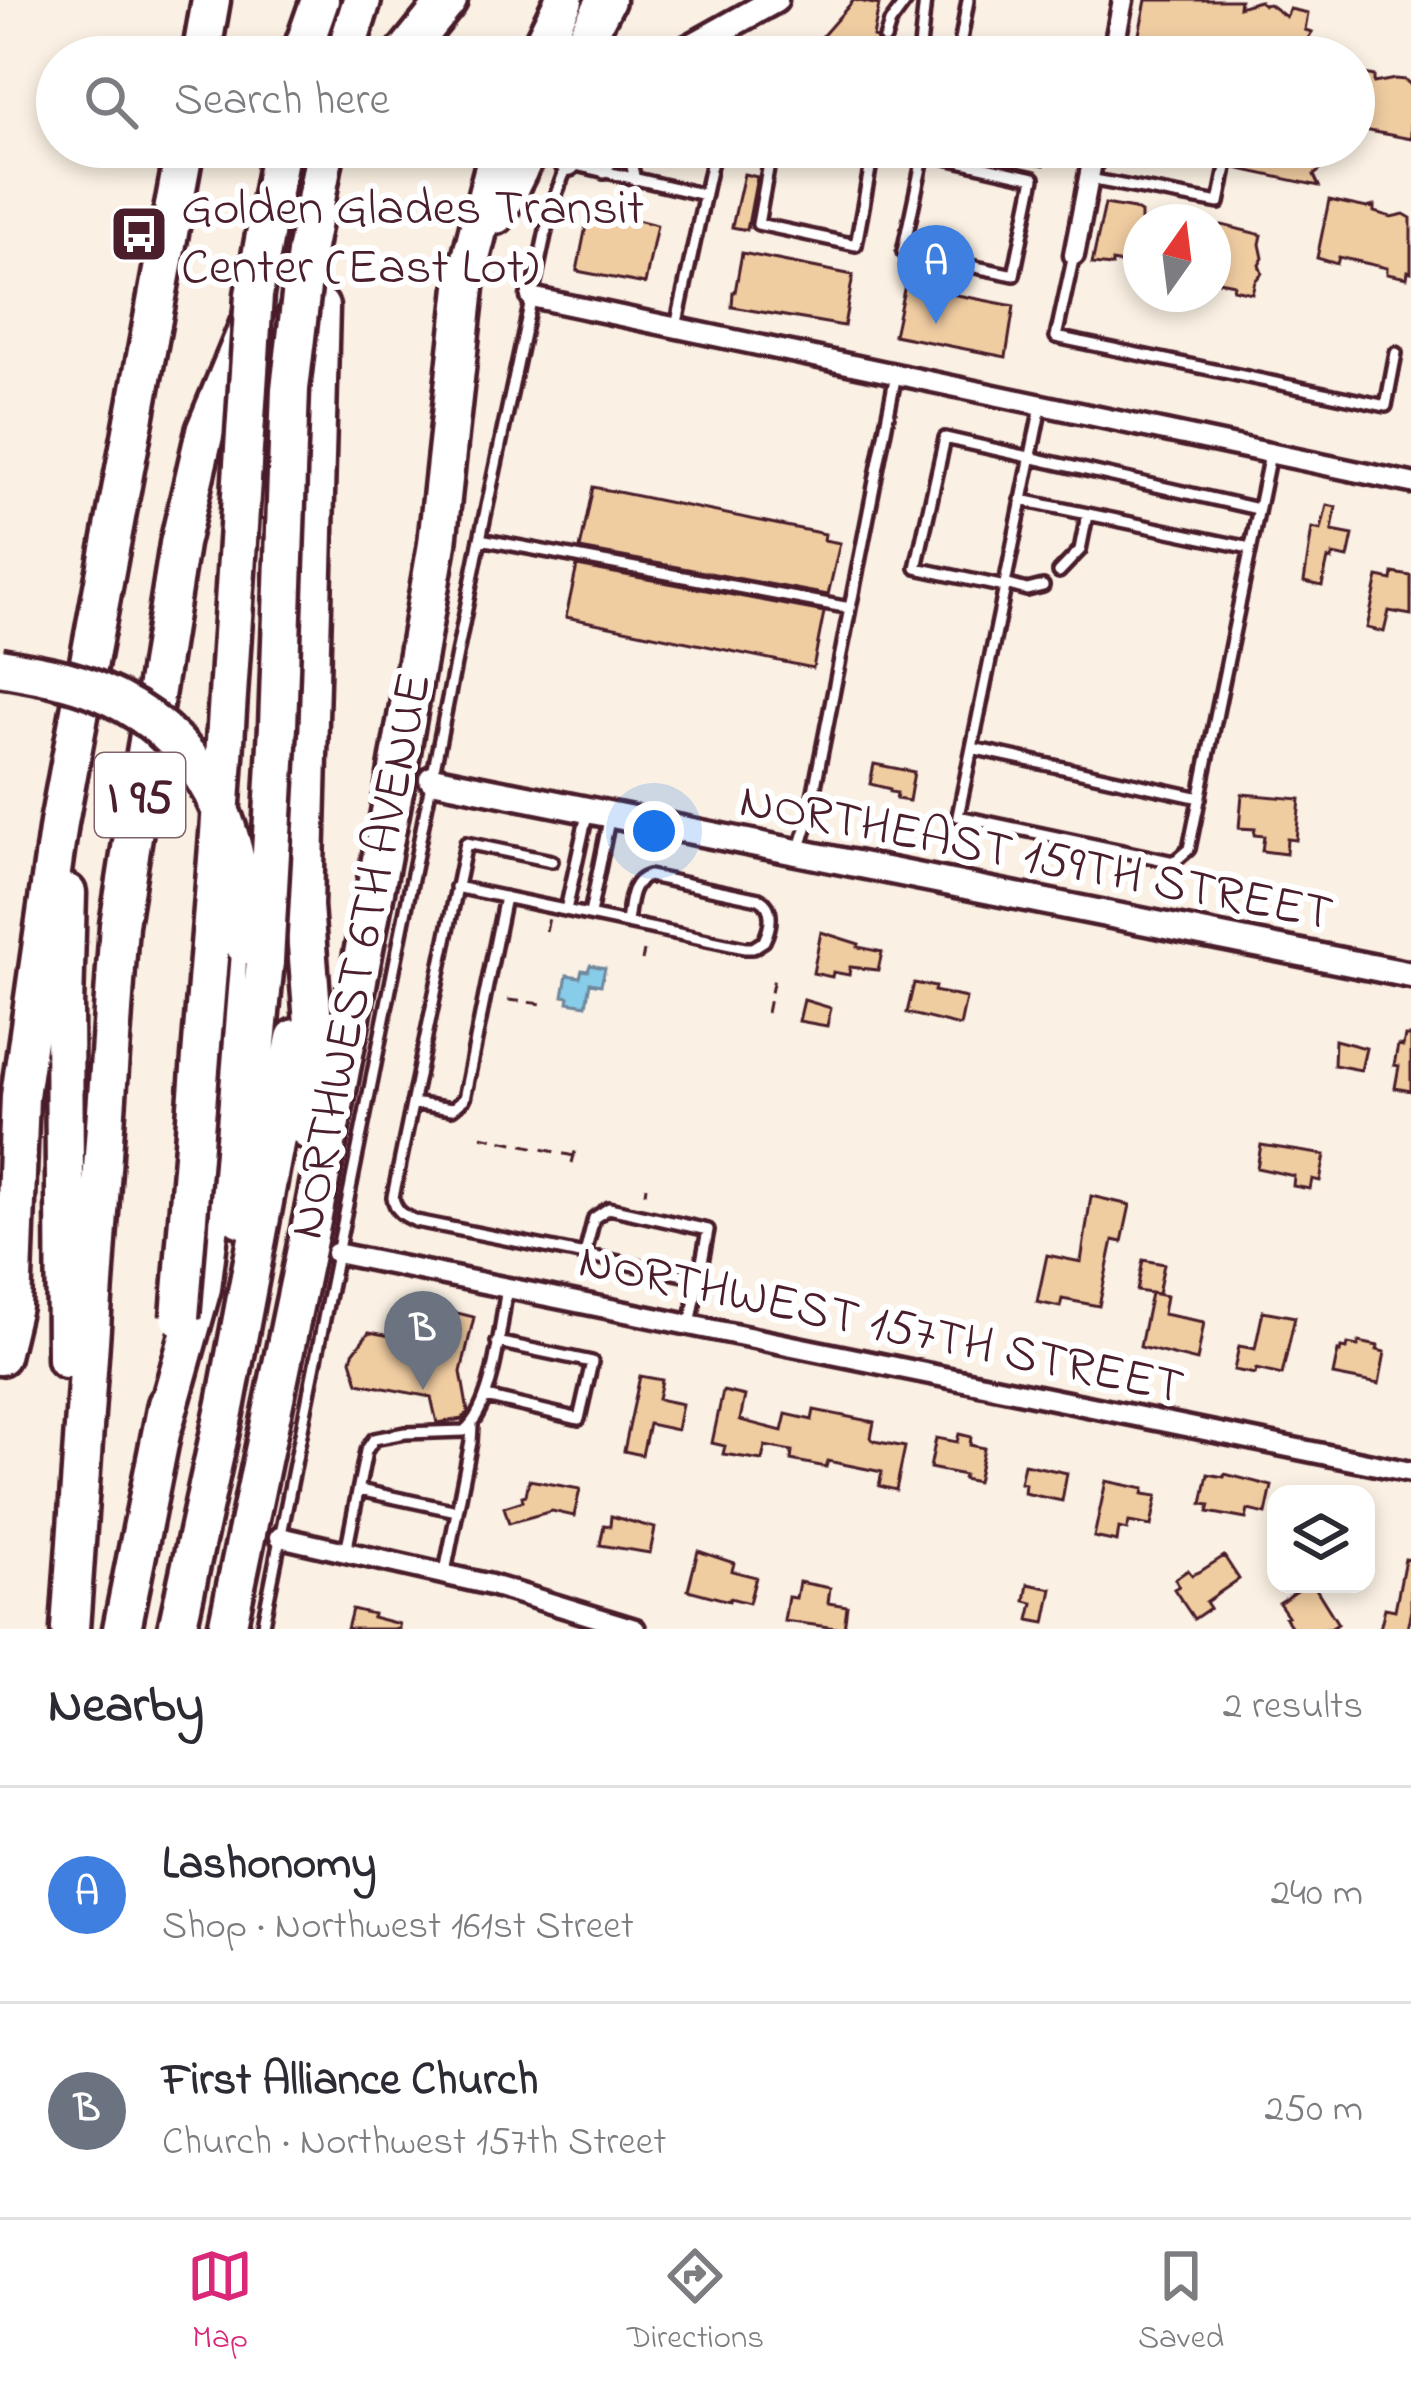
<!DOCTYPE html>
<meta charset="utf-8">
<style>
body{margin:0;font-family:"Indie Flower",sans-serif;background:#f7f7f7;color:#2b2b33}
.controls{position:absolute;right:36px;bottom:36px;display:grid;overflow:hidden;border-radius:24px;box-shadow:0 6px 18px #0003}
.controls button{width:108px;height:108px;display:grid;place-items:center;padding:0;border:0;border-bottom:3px solid #e1e1e2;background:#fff;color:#2b2b33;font:60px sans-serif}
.compass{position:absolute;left:1123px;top:204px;width:108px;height:108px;border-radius:50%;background:#fff;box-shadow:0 6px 18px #0003;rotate:14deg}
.you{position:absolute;left:654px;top:831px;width:42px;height:42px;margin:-30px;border:9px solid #fff;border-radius:50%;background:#1a73e8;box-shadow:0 0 0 18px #1a73e833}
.badge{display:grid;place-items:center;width:78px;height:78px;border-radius:50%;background:#db2777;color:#fff;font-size:39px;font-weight:700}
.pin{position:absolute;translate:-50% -99px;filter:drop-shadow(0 3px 6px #0008)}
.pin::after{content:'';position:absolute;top:63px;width:42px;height:36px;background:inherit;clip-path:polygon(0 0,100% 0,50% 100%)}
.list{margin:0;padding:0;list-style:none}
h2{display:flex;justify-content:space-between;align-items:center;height:156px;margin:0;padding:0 48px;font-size:51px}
h2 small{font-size:39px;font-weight:400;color:#7c7c81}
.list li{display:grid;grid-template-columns:78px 1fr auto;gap:36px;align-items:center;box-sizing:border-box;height:216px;padding:0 48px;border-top:3px solid #e1e1e2}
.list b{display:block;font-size:45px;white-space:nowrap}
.list p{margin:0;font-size:39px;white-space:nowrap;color:#7c7c81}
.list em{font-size:39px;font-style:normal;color:#7c7c81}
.icon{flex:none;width:66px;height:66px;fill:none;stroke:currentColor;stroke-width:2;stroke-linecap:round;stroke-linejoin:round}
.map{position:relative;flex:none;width:1411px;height:1629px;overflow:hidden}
.search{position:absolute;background:#fff;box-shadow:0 6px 18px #0003;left:36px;right:36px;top:36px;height:132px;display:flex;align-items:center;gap:30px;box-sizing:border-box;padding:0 42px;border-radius:66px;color:#7c7c81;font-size:45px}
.sheet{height:588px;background:#fff}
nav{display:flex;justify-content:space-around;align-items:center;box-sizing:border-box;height:168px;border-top:3px solid #e1e1e2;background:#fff;font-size:33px;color:#7c7c81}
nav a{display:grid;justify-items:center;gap:6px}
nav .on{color:#db2777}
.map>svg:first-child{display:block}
.water{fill:#87cce8;stroke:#6f879c;stroke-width:3}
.building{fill:#f0cca1;stroke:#4a1f2b;stroke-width:3}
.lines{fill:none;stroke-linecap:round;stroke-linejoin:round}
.service-casing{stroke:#4a1f2b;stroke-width:18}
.minor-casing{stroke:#4a1f2b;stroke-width:27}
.tertiary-casing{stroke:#4a1f2b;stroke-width:33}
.motorway-casing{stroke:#4a1f2b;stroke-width:45}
.path{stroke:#4a1f2b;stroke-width:3;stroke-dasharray:12 9;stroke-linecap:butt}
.service{stroke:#fff;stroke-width:9}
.minor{stroke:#fff;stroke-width:18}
.tertiary{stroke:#fff;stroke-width:24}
.motorway{stroke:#fff;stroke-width:36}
.motorway-bridge-casing{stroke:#4a1f2b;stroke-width:45;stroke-linecap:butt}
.motorway-bridge{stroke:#fff;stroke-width:36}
.labels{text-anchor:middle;stroke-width:12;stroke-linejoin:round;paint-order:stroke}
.shield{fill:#fff;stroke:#80626b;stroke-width:3}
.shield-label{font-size:48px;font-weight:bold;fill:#4a1f2b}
.poi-label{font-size:51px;fill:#4a1f2b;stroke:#fff;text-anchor:start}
.street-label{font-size:51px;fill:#4a1f2b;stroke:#fff}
</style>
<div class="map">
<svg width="1411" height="1629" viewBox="0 0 1411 1629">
<rect width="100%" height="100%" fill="#faf0e3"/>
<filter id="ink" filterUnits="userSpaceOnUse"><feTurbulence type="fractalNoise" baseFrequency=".00833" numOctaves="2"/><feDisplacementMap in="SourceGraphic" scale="24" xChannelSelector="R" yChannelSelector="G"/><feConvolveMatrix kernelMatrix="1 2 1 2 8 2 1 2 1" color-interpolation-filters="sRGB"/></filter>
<g filter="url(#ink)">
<path class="water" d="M590 965 605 968 601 985 590 983 586 1005 568 1002 569 997 563 996 567 975 580 977 582 970 588 971Z"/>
<path class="building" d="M854 0 879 5 873 37 876 38 878 45 873 51 869 50 868 57H804Z
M1146 0H1240L1239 7 1259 1 1264 5 1269 4 1286 17 1290 9 1308 13 1305 30 1312 32 1305 43 1306 50 1298 57H1253L1159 40 1158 45 1138 39Z
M1356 72 1374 76V83L1395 79 1405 80 1411 85V139L1354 128Z
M986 147H1047L1044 165 985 153Z
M1243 147H1326L1319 157V171L1314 175 1319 186 1235 168 1236 165 1244 161 1241 156 1245 153Z
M744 174 757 177 747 230 732 227Z
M1329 200 1367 208 1374 206V212L1391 217 1404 214 1411 218V272L1408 271 1407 278 1387 274V268L1339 257 1337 264 1317 258Z
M1105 204 1134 209 1141 213V267L1112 262V266L1092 264Z
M589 211H601L657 225 645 284 577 271Z
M1222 225 1262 235 1260 244 1263 258 1259 265 1262 273 1255 281 1252 293 1233 289 1234 284 1213 280V227Z
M742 253 853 275 844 326 732 307 733 292H735Z
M905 285 1014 306 1006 357 894 335Z
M593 487 825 534 824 540 840 543 828 595 580 549Z
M1327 505 1336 507 1332 531 1353 535 1348 558 1333 555 1332 560 1328 559 1322 586 1304 582 1312 528 1321 530Z
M577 566 824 612 813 668 566 617Z
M1393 573 1411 576V615L1389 611 1384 632 1367 628 1378 577 1392 580Z
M874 764 914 772 909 801 896 799 897 793 890 792V789L870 784Z
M1242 794 1300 799 1296 840 1287 839 1286 854 1262 851 1264 836 1254 835 1255 829 1239 828Z
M821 932 859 944 858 947 882 952 878 970 850 967 849 975 833 972 832 977 813 973Z
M914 983 935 987 934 991 966 998 960 1026 907 1013Z
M804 1000 831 1008 827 1026 799 1021Z
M1405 1036H1411V1091L1395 1088 1399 1066 1394 1065 1398 1045 1403 1046Z
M1335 1040 1366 1048 1361 1070 1334 1065Z
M1261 1145 1325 1155 1320 1181 1312 1179 1310 1189 1293 1186 1294 1176 1257 1168Z
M1091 1196 1130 1205 1122 1242 1113 1240 1099 1306 1062 1299 1060 1307 1037 1302 1047 1255 1081 1262Z
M1143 1260 1164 1264 1158 1294 1137 1291Z
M1151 1293 1166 1296 1163 1314 1204 1322 1197 1361 1140 1347Z
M416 1303 474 1317 461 1372 468 1412 462 1419 437 1423 431 1397 358 1383 351 1360 353 1353 369 1332 407 1339Z
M1263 1311 1295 1317 1282 1375 1256 1369 1255 1374 1234 1370 1239 1346 1255 1349Z
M1359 1342 1378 1346 1377 1350 1385 1352 1379 1384 1333 1375 1338 1351 1340 1352 1341 1348 1347 1349 1348 1344 1358 1346Z
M640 1376 662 1380 658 1399 682 1404 677 1430 649 1424 642 1455 624 1451Z
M723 1391 745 1396 740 1420 782 1431 786 1414 812 1420 814 1410 874 1422 871 1438 874 1441 905 1447 896 1490 879 1486 882 1472 828 1461 826 1467 791 1460 792 1451 765 1446 762 1460 723 1454 725 1446 712 1443Z
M959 1434 971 1437 970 1445 984 1448 977 1482 963 1479 964 1475 930 1468 936 1438 957 1442Z
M1024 1464 1067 1473 1062 1501 1024 1493 1025 1484 1020 1483Z
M1208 1474 1224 1477 1225 1474 1272 1486 1266 1514 1248 1510 1246 1519 1208 1512 1210 1505 1202 1504Z
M529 1480 580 1489 574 1516 552 1511 509 1523 504 1507 523 1501 522 1496 526 1495Z
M1106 1481 1144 1489 1143 1494 1157 1496 1151 1526 1129 1522 1127 1530 1119 1528 1117 1542 1094 1537Z
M611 1516 655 1528 650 1553 600 1545 604 1525 610 1526Z
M698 1551 734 1563 732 1571 756 1577 749 1603 730 1598 729 1601 688 1590Z
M1224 1556 1239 1579 1206 1602 1210 1608 1194 1619 1174 1589 1179 1586 1175 1579 1188 1570 1192 1575 1201 1571Z
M1405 1559 1411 1560V1610L1407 1629H1380L1385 1608 1395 1610Z
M799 1582 830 1588 828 1603 847 1606 844 1629 784 1621 788 1597 796 1598Z
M1028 1584 1052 1589 1045 1623 1029 1620 1033 1603 1025 1601Z
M1308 1584H1313L1338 1624 1330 1629H1293L1285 1617 1288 1616 1279 1603Z
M352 1609 373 1614 372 1617 399 1624V1629H347Z"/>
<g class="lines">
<defs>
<path id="service" d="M885 39 890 23 907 0
M882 53V57
M919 57 925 0
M958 57 968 0
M633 147 631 162 635 180
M772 147 758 224 856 245 874 147
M894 147 924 153
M924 153 1034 178 1014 275 903 252Z
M604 173 622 147
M1089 179 1219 203 1230 147
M1074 255 1056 337 1386 406 1396 353
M676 327 715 147
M1041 406 1005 584 1027 590 1043 586
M1021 500 1250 548
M1258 509 945 438 916 568 1005 587 958 816 1174 862 1189 849 1270 454
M480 539 850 608
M1059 572 1080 550 1087 515
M972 748 1200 798
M799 851 808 822 896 374
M552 861 466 843 393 1197C395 1211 404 1216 416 1221L699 1278 708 1230 609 1208 594 1218 585 1254
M456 887 745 948H753L764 941C771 927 775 907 759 899L649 876C629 881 630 905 627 922
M566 910 587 814
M590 914 609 820
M412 1103 452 1109 464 1099 505 897
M690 1325 699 1278
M486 1397 579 1419 592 1362 497 1342
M359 1490 457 1511
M346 1552 366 1451 374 1439 405 1433 464 1431C494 1406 500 1327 507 1288
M445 1572 471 1442 472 1425
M262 1629 480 539 551 207 568 163 705 195"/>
<path id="minor" d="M1112 57 1123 0
M1074 255 1095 147
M531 297 1411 483
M336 1253 1411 1472
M280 1537 491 1585 635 1629"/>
<path id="tertiary" d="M673 57 775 0
M568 163 577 147
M432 779 1411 975"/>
<path id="motorway" d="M201 57 211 0
M300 57 320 0
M344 57 362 0
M402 57 448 0
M536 57 564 0
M576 57 606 0
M496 215 530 147
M309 1131 312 1101 313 1023 304 906 320 307
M240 1218 265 961
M0 1356 12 1306 20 1096 59 823 185 147
M66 1359 64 1007 67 893
M164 1424 202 1288 219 1154 228 958
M70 1629 119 925 179 544 205 431 278 254 318 179
M122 1629 167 1404
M177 1629 226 1403 295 1038
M227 1629 315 1206 396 781 437 544 466 278 499 147"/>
</defs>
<use href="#service" class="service-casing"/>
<use href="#minor" class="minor-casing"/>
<use href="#tertiary" class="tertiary-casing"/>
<use href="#motorway" class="motorway-casing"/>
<path class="path" d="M546 931 549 918
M642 960 644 951
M508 1000 543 1004
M767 1013 774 978
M481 1136 574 1156
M572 1163 577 1144
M645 1193 646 1186"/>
<use href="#service" class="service"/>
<use href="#minor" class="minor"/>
<use href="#tertiary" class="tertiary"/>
<use href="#motorway" class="motorway"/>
<defs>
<path id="motorway-bridge" d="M0 667C33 673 67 678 98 691 208 737 244 833 244 945
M265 961 278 726 290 389 306 253 326 147
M180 1317 219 834 254 295 281 147"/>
</defs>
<use href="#motorway-bridge" class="motorway-bridge-casing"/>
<use href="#motorway-bridge" class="motorway-bridge"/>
</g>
</g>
<defs>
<symbol id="bus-square" viewBox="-11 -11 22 22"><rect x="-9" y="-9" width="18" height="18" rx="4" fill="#4a1f2b" stroke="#fff"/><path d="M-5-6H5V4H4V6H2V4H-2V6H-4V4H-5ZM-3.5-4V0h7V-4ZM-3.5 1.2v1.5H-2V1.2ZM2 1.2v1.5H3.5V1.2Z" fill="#fff"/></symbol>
</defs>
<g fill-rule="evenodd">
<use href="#bus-square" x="106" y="201" width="66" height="66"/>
</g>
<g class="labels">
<rect class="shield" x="95" y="753" width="90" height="84" rx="9"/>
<g class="shield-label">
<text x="140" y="812">I 95</text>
</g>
<g class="poi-label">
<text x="181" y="223">Golden Glades Transit<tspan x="181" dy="59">Center (East Lot)</tspan></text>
</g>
<g class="street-label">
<text transform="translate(1037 854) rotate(11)" y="18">NORTHEAST 159TH STREET</text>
<text transform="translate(357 955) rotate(-79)" y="18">NORTHWEST 6TH AVENUE</text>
<text transform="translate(882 1321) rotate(12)" y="18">NORTHWEST 157TH STREET</text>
</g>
</g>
</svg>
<div class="controls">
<button><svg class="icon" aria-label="layers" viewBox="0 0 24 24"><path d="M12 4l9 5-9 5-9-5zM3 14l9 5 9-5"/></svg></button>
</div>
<svg class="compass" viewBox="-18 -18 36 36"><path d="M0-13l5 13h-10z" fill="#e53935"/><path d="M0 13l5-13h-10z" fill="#7c7c81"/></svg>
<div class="you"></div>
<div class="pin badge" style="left:936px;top:324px;background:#3f7fe0">A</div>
<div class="pin badge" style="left:423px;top:1390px;background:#6b7280">B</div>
<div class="search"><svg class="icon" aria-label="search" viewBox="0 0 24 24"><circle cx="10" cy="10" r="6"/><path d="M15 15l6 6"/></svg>Search here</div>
</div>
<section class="sheet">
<h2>Nearby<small>2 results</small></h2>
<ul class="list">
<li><span class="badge" style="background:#3f7fe0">A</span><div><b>Lashonomy</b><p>Shop · Northwest 161st Street</p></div><em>240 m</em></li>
<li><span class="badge" style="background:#6b7280">B</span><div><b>First Alliance Church</b><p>Church · Northwest 157th Street</p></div><em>250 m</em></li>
</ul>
</section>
<nav>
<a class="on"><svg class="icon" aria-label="map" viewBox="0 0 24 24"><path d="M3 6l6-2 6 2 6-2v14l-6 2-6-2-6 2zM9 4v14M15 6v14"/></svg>Map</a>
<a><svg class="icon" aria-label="directions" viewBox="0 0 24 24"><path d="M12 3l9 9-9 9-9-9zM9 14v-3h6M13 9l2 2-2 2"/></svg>Directions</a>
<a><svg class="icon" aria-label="saved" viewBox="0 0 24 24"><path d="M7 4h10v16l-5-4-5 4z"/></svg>Saved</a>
</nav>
